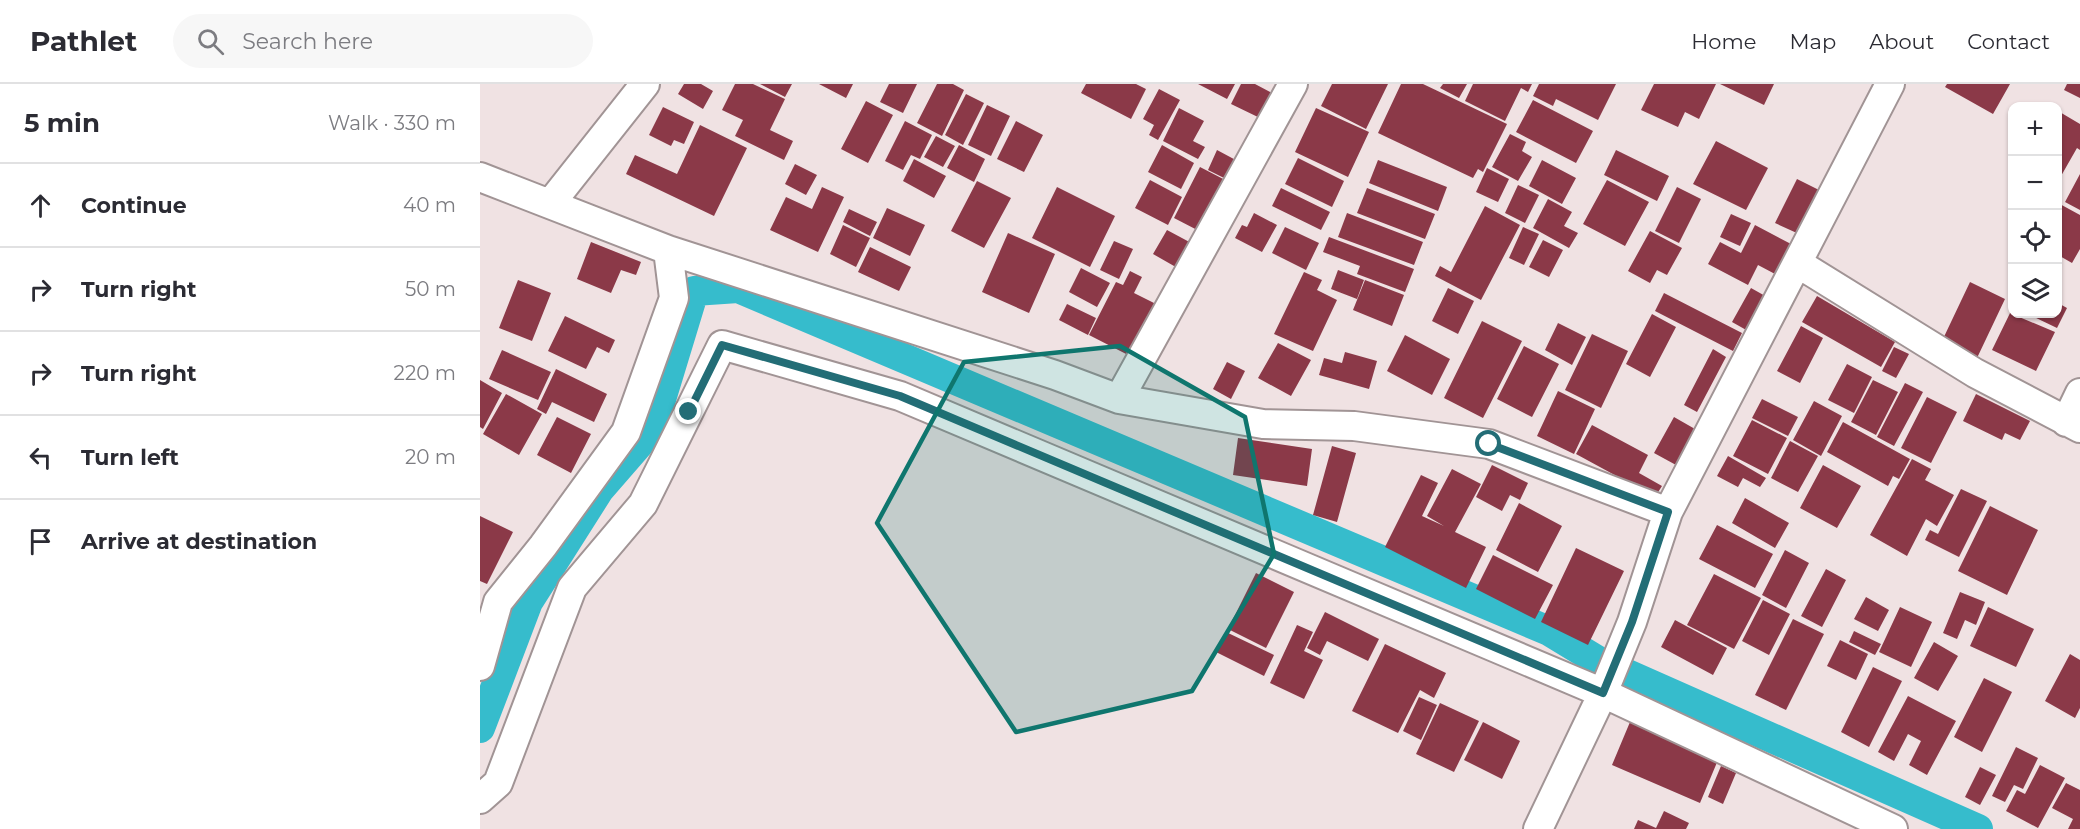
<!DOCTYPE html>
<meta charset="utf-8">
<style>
body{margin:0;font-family:Montserrat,sans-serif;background:#f7f7f7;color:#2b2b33}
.controls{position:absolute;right:18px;top:18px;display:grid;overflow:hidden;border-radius:12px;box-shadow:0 2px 4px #0004}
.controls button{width:54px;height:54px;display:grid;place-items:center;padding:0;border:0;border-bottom:2px solid #e1e1e2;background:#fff;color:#2b2b33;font:30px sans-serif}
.stop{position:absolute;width:18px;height:18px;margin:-14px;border:4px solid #236d76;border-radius:50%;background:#fff}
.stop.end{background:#236d76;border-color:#fff;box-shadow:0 2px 6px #0008}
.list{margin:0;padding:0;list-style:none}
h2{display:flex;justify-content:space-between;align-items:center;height:78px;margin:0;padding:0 24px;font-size:26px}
h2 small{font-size:20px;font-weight:400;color:#7c7c81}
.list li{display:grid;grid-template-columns:39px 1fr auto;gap:18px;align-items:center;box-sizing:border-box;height:84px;padding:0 24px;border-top:2px solid #e1e1e2}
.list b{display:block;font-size:22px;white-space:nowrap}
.list em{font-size:20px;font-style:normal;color:#7c7c81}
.icon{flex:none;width:33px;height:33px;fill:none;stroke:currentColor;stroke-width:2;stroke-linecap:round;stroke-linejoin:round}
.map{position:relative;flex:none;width:1600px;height:745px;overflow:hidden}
header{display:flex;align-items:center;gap:36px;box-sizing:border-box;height:84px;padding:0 30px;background:#fff;border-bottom:2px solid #e1e1e2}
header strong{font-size:28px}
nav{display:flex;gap:33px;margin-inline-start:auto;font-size:21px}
.search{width:420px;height:54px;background:#f7f7f7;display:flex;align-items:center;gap:15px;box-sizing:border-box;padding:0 21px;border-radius:33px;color:#7c7c81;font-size:22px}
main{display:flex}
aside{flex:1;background:#fff}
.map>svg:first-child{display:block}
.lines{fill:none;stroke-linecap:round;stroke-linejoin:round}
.canal{stroke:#36bccc;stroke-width:30}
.building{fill:#8b3948}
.minor-casing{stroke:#a19495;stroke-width:32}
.minor{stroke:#fff;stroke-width:28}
.route{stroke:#236d76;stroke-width:8}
.marked{fill:#0f766e;fill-opacity:0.2;stroke:#0f766e;stroke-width:4.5;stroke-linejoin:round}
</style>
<header>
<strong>Pathlet</strong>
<div class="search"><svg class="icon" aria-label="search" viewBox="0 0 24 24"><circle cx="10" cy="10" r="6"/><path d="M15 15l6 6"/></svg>Search here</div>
<nav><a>Home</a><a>Map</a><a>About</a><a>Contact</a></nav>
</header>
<main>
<aside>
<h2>5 min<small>Walk · 330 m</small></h2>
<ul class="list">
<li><svg class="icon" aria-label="ahead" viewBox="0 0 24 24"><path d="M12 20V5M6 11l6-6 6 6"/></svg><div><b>Continue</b></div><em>40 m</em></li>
<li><svg class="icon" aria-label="right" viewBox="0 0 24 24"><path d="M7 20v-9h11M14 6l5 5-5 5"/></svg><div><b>Turn right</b></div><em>50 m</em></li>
<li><svg class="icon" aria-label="right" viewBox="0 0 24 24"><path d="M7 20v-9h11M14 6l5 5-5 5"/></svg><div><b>Turn right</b></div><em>220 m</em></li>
<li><svg class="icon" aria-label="left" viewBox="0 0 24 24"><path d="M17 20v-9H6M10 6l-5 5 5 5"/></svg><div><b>Turn left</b></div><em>20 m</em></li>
<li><svg class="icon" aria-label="arrive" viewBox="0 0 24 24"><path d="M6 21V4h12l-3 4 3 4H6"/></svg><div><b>Arrive at destination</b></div></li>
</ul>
</aside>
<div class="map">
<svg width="1600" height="745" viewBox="0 0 1600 745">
<rect width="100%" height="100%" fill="#f0e2e3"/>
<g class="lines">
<path class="canal" d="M0 644 48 518 119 406 172 345 214 207 258 204 1069 547 1120 578 1498 745"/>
</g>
<path class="building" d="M204 0H221L233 7 223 25 198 10Z
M255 0H273L305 15 290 46 313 57 304 76 255 52 263 36 242 26Z
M280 0H312L305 13Z
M339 0H373L366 14Z
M409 0H437L423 29 400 18Z
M457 0H473L484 6 462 52 437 39Z
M606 0H656L666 5 651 35 601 9Z
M718 0H755L747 15Z
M761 0H775L794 10 782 35 751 20Z
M852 0H908L886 45 841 22Z
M921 0H943L1027 40 1003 88 998 85 993 94 898 49Z
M963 0H987L979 14 960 4Z
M993 0H1052L1048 8 1041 4 1025 37 985 17Z
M1059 0H1136L1118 36 1076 15 1073 22 1053 12Z
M1174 0H1236L1219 35 1205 28 1198 43 1161 26Z
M1240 0H1294L1284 21Z
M1467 0H1530L1513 30 1465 3Z
M1587 0H1600V14L1584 6Z
M679 5 700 16 678 56 669 51 674 41 663 35Z
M486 10 504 19 483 61 465 51Z
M1053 16 1113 47 1096 79 1036 48Z
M386 17 413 31 388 79 361 65Z
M507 21 530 32 511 72 488 61Z
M183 23 214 38 204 60 194 56 191 62 169 51Z
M699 24 724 37 713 57 725 63 718 75 683 57Z
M836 24 889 48 868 93 815 68Z
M1578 27 1600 40V66L1597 64 1581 92 1578 90Z
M425 37 452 51 440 75 431 71 423 86 405 77Z
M536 37 563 51 544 88 517 75Z
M220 41 267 64 234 132 146 90 155 71 197 90Z
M1030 50 1046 58 1042 67 1052 73 1038 97 1012 83Z
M456 52 475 62 463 83 444 73Z
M1236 57 1288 84 1266 126 1213 100Z
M479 61 505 75 494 98 467 84Z
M682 61 714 79 701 105 668 88Z
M737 66 765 81 756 100 728 86Z
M1136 66 1189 92 1177 117 1124 91Z
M818 74 864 97 852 123 805 100Z
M434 75 466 92 454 114 423 97Z
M898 76 967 103 958 127 889 99Z
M1062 76 1096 94 1082 120 1049 102Z
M315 80 337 91 326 111 305 100Z
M720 83 749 98 723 149 694 134Z
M1007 84 1029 95 1018 118 996 108Z
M1600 90V126L1585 118Z
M1317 95 1341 107 1319 150 1295 139Z
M670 96 702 113 688 141 655 124Z
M1127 96 1169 118 1145 162 1103 140Z
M497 97 531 114 504 164 471 147Z
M1038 101 1059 111 1045 139 1025 129Z
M342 103 364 113 338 168 290 146 306 113 332 125Z
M577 103 635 132 610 183 552 154Z
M1197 103 1221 115 1199 159 1175 147Z
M801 104 850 128 841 146 792 122Z
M887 104 955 130 945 155 877 129Z
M1068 115 1092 128 1084 142 1098 149 1089 164 1053 144Z
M1578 119 1600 131V165L1592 179 1578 171Z
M1005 122 1040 141 1001 216 955 192 960 182 971 188Z
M407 124 445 141 430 172 393 154Z
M369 125 397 138 390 152 363 138Z
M774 129 797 141 782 168 755 154 762 141 767 143Z
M867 129 943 158 934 181 858 153Z
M1251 130 1271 139 1260 162 1240 153Z
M363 141 390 154 376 183 350 170Z
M1275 141 1311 160 1295 190 1278 181 1268 201 1228 180 1240 158 1261 169Z
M805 143 839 159 826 186 792 169Z
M1043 143 1059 150 1044 181 1029 174Z
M687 146 715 161 701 186 673 170Z
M1170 147 1202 164 1187 191 1177 186 1170 199 1148 187Z
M528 149 575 170 549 229 502 208Z
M849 153 934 185 925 208 877 190 880 182 843 168Z
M1063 156 1083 166 1069 193 1049 183Z
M634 157 653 165 639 195 620 186Z
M111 158 161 178 156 191 141 186 131 209 97 195Z
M390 163 431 183 419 207 378 188Z
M601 184 630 199 617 223 589 208Z
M858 186 884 196 877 215 851 205Z
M650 187 662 193 654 209 676 220 650 272 609 251 636 198 643 201Z
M824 188 842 196 837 206 857 216 833 267 794 250Z
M38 196 71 209 52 257 19 244Z
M885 196 924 211 912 242 873 226Z
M1490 198 1525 215 1497 274 1462 257Z
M968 204 994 217 978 250 952 237Z
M1271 204 1287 213 1268 247 1252 238Z
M1184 209 1262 249 1253 267 1175 227Z
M1337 212 1415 258 1401 283 1322 238Z
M1578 219 1587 224 1577 244 1548 230H1578Z
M587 220 616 234 608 251 579 236Z
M1532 225V230L1575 248 1556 287 1512 266Z
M1172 230 1196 243 1170 293 1146 280Z
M85 232 135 256 129 269 117 263 106 285 68 267Z
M1002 237 1042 257 1003 334 964 314Z
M1078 239 1106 253 1092 281 1065 266Z
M1321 242 1343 254 1320 299 1297 287Z
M1112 250 1148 267 1121 324 1085 306Z
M925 251 970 275 952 311 907 287Z
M798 259 831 276 811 312 778 294Z
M1044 262 1079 280 1052 333 1017 315Z
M1414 263 1429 270 1416 294 1402 287Z
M1233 265 1246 273 1217 328 1204 321Z
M22 266 71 288 58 316 9 295Z
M865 268 897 277 889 305 839 291 844 274 862 279Z
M747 278 765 287 751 315 733 305Z
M1367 280 1392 293 1374 329 1348 316Z
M76 285 127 310 114 338 72 318 66 330 57 325Z
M0 296 22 309 3 345 0 343Z
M1393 296 1418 308 1396 351 1371 338Z
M1425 299 1443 308 1414 362 1397 353Z
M1078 307 1115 325 1094 370 1057 352Z
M26 310 62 330 39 371 3 350Z
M1496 310 1550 337 1540 356 1525 349 1522 356 1483 337Z
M1447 313 1477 328 1451 379 1421 364Z
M1282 315 1318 333 1308 352 1272 334Z
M1334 317 1362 332 1341 372 1313 356Z
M77 333 111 350 91 389 57 371Z
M1194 333 1215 345 1196 381 1174 369Z
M1272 336 1307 354 1288 390 1253 372Z
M1363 338 1430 375 1419 395 1413 392 1408 402 1347 368Z
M1112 341 1168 371 1159 389 1182 402 1175 413 1096 370Z
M758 354 832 365 827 402 753 391Z
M1310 357 1338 372 1318 408 1291 394Z
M852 362 876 369 857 438 833 431Z
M1248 372 1286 394 1280 403 1263 394 1258 403 1237 392Z
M1432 375 1451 385 1445 396 1474 411 1457 442 1446 435 1427 472 1390 451Z
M1012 381 1048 399 1040 416 1030 411 1022 427 996 413Z
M1343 381 1381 402 1357 444 1320 424Z
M972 385 1001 400 975 448 1006 463 986 504 905 463 941 391 958 399 942 432 964 442 947 432Z
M1481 405 1507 417 1479 473 1445 456 1450 446 1458 450Z
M1265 414 1309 439 1295 464 1252 439Z
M1039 419 1082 442 1058 488 1016 466Z
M1510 422 1558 446 1527 511 1478 487Z
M0 432 33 448 7 500 0 497Z
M1237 441 1293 470 1275 504 1219 475Z
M1096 464 1144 487 1108 561 1061 538Z
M1305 466 1329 479 1306 524 1282 511Z
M1013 471 1073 501 1055 535 996 505Z
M1346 485 1366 496 1342 543 1321 532Z
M776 489 814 508 786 564 748 545Z
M1234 490 1281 514 1254 565 1207 541Z
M1480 508 1505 518 1496 541 1485 536 1477 555 1463 549Z
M1386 513 1409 526 1398 547 1374 535Z
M1283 516 1310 530 1289 571 1262 557Z
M1420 523 1452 538 1431 583 1399 568Z
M1508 523 1554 545 1536 583 1490 562Z
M845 528 899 555 888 577 847 557 840 571 827 564Z
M1313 535 1344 550 1306 626 1275 611Z
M1195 536 1247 564 1233 591 1181 563Z
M817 541 833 548 824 567 843 576 824 615 790 599Z
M1374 547 1401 560 1395 571 1369 558Z
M746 548 794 571 784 592 736 568Z
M1360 556 1388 570 1376 596 1347 582Z
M1454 558 1478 572 1458 607 1434 594Z
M905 560 966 589 954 614 940 606 918 649 872 627Z
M1590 570 1600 576V624L1595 634 1565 617Z
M1393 583 1422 597 1389 663 1361 648Z
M1504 594 1532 608 1502 668 1474 653Z
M1428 612 1476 637 1447 691 1429 681 1441 657 1428 650 1414 677 1398 668Z
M939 613 957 621 941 656 923 647Z
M960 619 999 637 974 688 936 670Z
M1003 638 1040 657 1022 695 984 676Z
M1150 638 1238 676 1220 719 1132 681Z
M1536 663 1558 674 1543 705 1534 701 1525 718 1512 712Z
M1560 681 1585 694 1558 744 1526 727 1537 706 1545 710Z
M1241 682 1256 689 1243 720 1228 713Z
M1500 683 1516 691 1500 721 1485 713Z
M1586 699 1600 706V745H1588L1593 735 1572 724Z
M1184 727 1209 739 1206 745H1154L1158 736 1176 744Z"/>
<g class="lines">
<defs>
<path id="minor" d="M0 93 188 166 575 291 639 315 783 340 874 342 1009 360 1188 428
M70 120 165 0
M1319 180 1495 289 1600 344
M639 315 813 0
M1586 338 1600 309
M0 582 18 518 63 462 146 348 194 214 188 166
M0 715 18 699 92 504 163 420 242 261 420 312 1123 609 1413 745
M1058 745 1123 609 1152 538 1188 428 1410 0"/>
</defs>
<use href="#minor" class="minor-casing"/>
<use href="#minor" class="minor"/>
</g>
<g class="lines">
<path class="route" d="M209 328 242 261 420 312 1123 609 1152 538 1188 428 1009 360"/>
</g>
<path class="marked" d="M640 262 765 333 794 470 712 607 536 648 397 439 484 278Z"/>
</svg>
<div class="controls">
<button>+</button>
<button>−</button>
<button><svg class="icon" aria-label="locate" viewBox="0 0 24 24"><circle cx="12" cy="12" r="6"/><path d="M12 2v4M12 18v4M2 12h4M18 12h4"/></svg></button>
<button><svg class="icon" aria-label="layers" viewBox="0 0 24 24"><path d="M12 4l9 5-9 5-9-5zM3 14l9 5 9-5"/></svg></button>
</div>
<div class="stop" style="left:1009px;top:360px"></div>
<div class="stop end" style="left:209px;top:328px"></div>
</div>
</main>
